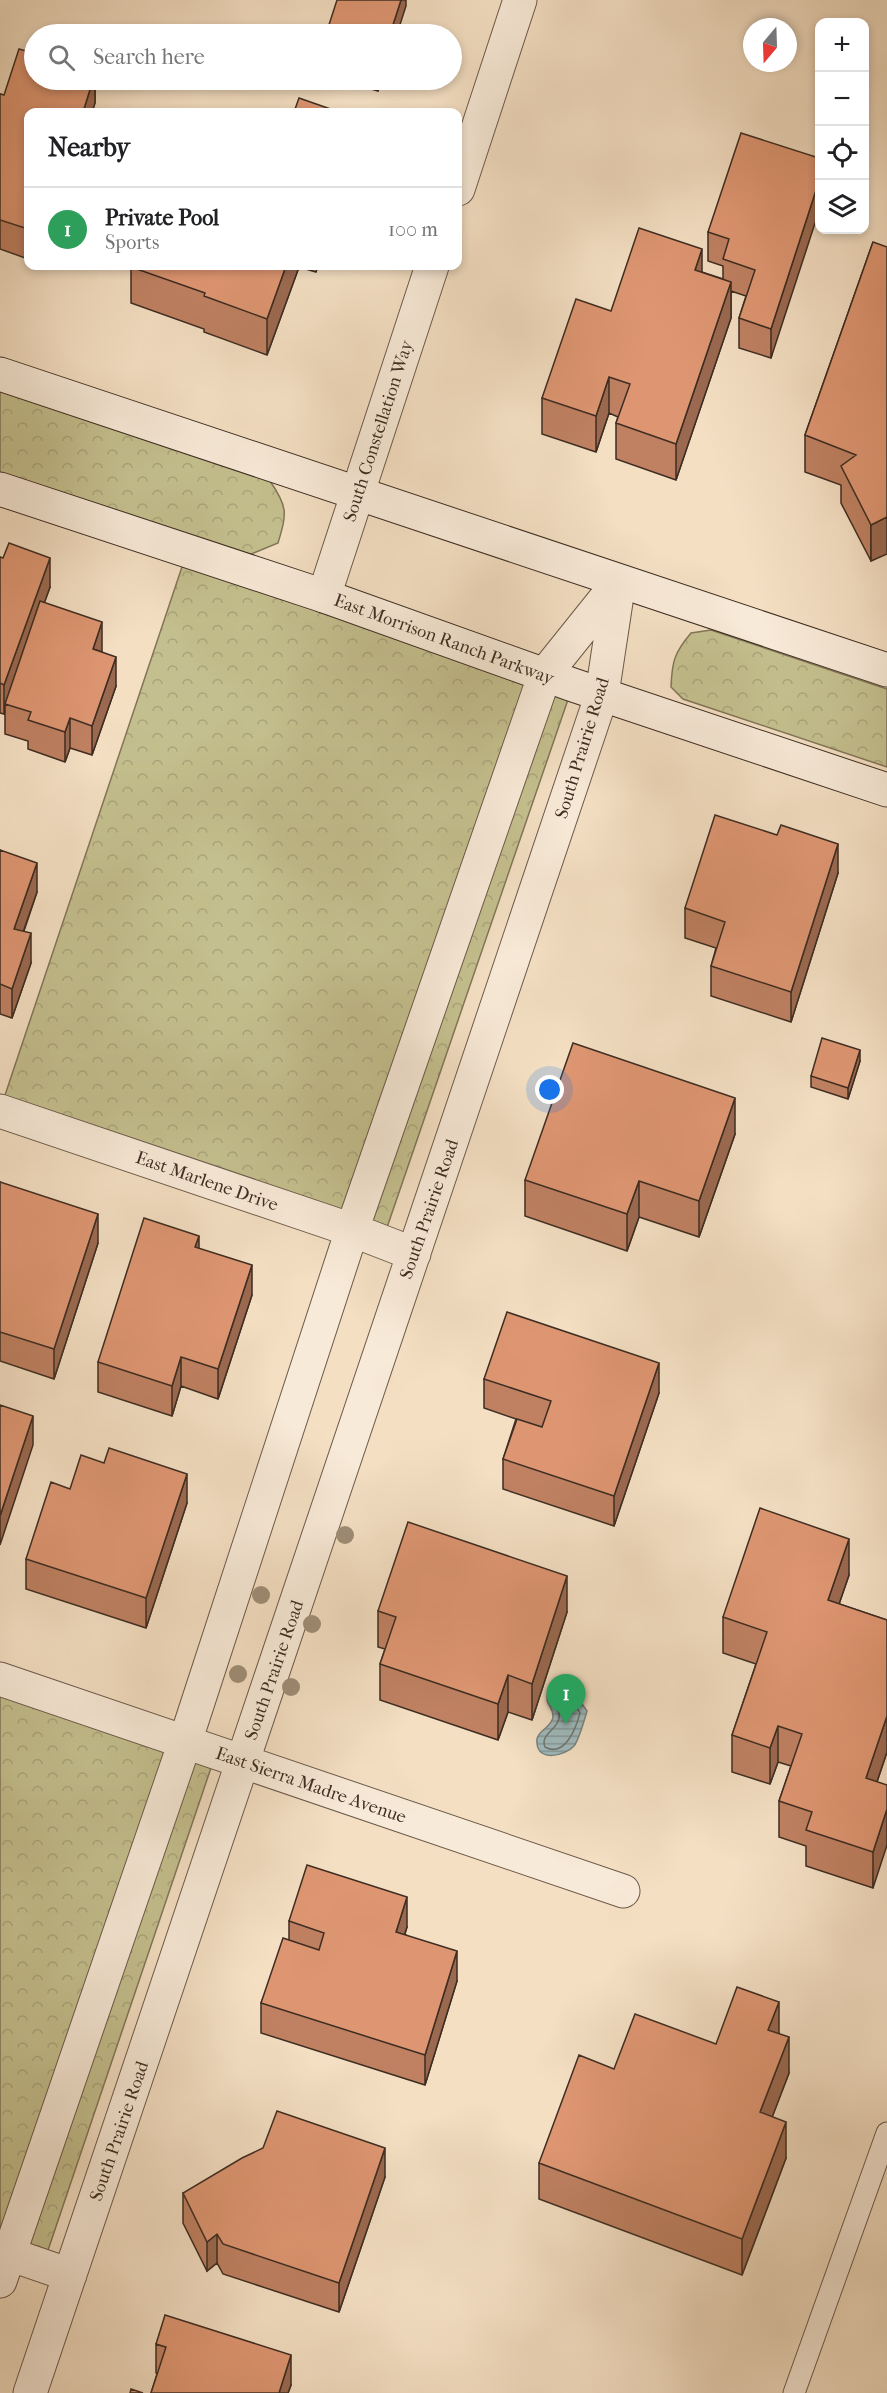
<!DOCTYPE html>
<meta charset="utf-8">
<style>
body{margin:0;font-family:"IM FELL French Canon",serif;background:#f6f6f6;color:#202124}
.controls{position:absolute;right:18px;top:18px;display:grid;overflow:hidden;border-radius:12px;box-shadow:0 3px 9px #0003}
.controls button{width:54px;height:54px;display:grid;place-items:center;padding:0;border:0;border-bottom:2px solid #e0e0e0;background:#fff;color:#202124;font:30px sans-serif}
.compass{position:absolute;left:743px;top:18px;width:54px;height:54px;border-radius:50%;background:#fff;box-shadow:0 3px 9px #0003;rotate:199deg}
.you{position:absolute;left:550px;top:1090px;width:21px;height:21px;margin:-15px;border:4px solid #fff;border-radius:50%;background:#1a73e8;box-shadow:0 0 0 9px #1a73e833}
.badge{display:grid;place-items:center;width:39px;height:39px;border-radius:50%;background:#8f2418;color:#fff;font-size:20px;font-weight:700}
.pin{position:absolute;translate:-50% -50px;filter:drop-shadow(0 2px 3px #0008)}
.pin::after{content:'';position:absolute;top:32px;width:21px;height:18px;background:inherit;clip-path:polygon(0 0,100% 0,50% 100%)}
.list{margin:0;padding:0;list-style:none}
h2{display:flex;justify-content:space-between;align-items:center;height:78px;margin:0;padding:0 24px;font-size:26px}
h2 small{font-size:20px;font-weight:400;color:#757577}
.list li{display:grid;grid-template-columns:39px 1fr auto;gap:18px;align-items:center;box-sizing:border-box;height:84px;padding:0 24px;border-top:2px solid #e0e0e0}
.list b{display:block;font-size:22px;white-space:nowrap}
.list p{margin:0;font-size:20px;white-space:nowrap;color:#757577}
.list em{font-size:20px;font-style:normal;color:#757577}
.icon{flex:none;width:33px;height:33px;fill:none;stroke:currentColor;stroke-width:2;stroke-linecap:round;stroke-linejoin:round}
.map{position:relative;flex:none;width:887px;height:2393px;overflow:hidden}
.search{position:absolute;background:#fff;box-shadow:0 3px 9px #0003;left:24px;top:24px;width:438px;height:66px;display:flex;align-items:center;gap:15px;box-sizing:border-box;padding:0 21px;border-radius:33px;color:#757577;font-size:22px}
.panel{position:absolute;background:#fff;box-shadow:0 3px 9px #0003;left:24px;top:108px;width:438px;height:162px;border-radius:12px}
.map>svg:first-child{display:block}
.forest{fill:url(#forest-crowns);stroke:#817658;stroke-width:1.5}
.water{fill:url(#water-rules);stroke:#78827f;stroke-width:1.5}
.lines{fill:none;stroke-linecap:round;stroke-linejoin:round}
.shore{stroke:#6e7470;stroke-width:1.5}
.lane-casing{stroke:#6c5a4a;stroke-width:23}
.street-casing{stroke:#6c5a4a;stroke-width:35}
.secondary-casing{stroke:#3e2d22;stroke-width:35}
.lane{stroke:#f8ead8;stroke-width:21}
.street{stroke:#f8ead8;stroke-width:33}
.secondary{stroke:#f8ead8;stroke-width:33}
.tree{fill:#9f8d77}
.wall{fill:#bf8162;stroke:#3e2d22;stroke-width:1.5}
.shaded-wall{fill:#9b6950;stroke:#3e2d22;stroke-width:1.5}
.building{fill:#de9672;stroke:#3e2d22;stroke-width:1.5}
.labels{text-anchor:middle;stroke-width:5;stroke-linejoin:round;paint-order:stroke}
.street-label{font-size:18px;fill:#3e2d22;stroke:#f8ead8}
</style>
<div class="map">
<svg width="887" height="2393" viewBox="0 0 887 2393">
<defs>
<pattern id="forest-crowns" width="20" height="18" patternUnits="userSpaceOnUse" patternTransform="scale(1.5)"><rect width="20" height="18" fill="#c4bf8e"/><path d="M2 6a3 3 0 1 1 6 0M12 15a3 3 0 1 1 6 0" fill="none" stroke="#a9a47a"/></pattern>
<pattern id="water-rules" width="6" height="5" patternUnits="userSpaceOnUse" patternTransform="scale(1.5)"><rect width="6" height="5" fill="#9fbabd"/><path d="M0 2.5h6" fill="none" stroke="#839899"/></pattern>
</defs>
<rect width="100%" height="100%" fill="#f4dfc3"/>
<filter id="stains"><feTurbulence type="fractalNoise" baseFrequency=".00333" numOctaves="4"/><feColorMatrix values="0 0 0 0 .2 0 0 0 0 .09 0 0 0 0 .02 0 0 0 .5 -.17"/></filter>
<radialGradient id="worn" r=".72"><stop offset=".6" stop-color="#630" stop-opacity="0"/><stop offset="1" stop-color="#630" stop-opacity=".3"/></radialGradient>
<path class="forest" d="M0 390 270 481C288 507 287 513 278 543L244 557 0 474Z
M187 552 573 685 382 1242 0 1110Z
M711 630 887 689V767L683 699 671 687C672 662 674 653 691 633Z
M0 1679 216 1753 43 2265 0 2251Z"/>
<path class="water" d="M554 1687 575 1694 587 1711C585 1718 578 1741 574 1746 565 1756 538 1762 537 1743 535 1731 552 1728 553 1717 554 1706 544 1707 548 1691Z"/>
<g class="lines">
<path class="shore" d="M556 1695 571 1699 580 1713C576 1728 565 1758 545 1747 539 1733 562 1729 559 1713 558 1708 554 1703 552 1699Z"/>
<defs>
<path id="lane" d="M794 2393 887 2133"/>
<path id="street" d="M458 189 520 0
M324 596 432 266
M0 1111 352 1230 414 1254
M0 1679 623 1891
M0 2251 70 2275
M0 2281 185 1742 352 1230 545 674 618 583
M30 2393 602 694 619 582"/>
<path id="secondary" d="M0 374 887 670
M0 489 324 596 573 685 887 790"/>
</defs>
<use href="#lane" class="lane-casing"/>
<use href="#street" class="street-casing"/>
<use href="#secondary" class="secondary-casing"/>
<use href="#lane" class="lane"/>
<use href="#street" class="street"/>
<use href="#secondary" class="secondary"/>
</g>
<g class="tree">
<circle cx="345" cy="1535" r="9"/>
<circle cx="261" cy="1595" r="9"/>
<circle cx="312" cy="1624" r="9"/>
<circle cx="238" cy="1674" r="9"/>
<circle cx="291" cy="1687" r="9"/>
</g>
<path class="wall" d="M95 80V103L92 112H28V259L0 249V94L4 95Z
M342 80H382L378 91Z
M819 158 771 358 739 348V318L746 296 731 291V318L676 480 616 459V423L618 417 609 413 596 452 542 434V398L611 311 702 272 723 279V266L708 261V232Z
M873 242 871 561 841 503V485L805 472V435Z
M131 266H318L316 272 299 267 267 355 204 332V329L131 303Z
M0 557 50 587 44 603 102 652 116 686 92 755 70 748 65 762 28 749V741L5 734V711L4 714 0 713Z
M0 850 37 892 24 931 31 963 12 1018 0 1014Z
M838 873 791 1022 711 996V966L716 948 685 938V908Z
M860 1061 848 1099 811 1087V1076Z
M735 1134 699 1237 639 1217 627 1251 525 1216V1180Z
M0 1182 98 1243 54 1379 0 1361Z
M199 1249 252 1295 218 1399 181 1386 172 1416 98 1392V1362Z
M484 1379 659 1393 614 1526 503 1489V1459L516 1419 484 1408Z
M187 1503 146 1628 26 1589V1559Z
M849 1575 839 1604 887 1620V1752L877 1782 873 1888 806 1866V1846L779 1837V1801L791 1766 778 1762 770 1784 732 1772V1735L756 1664 723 1653V1617Z
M378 1611 567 1612 532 1720 508 1712 498 1740 380 1700V1664L385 1649 378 1647Z
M289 1921 407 1927 405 1934 457 1981 425 2085 261 2033V2003L289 1940Z
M779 2033 789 2073 772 2117 786 2158 742 2275 539 2199V2163L614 2069 716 2044Z
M385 2177 339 2312 223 2274 217 2263 207 2271 183 2223V2193Z
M156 2344 291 2385 288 2393H151L157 2374 156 2373Z"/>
<path class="shaded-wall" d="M401 0H406V6L397 34H390Z
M93 80H95V103L92 112H83Z
M378 80H382L378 91Z
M819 181V211L771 358V329Z
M702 249V285L695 270Z
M286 266H299V267L267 355V319Z
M731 282V318L676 480V444Z
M609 377V413L596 452V416Z
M887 517V554L871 561V525Z
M50 558V587L8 705 5 704V711L4 714V685Z
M102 622V652L93 649Z
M116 657V686L92 755V726Z
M70 718V748L65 762V732Z
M838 844V873L791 1022V992Z
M37 863V892L14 958V929Z
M31 933V963L12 1018V989Z
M860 1050V1061L848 1099V1088Z
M735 1098V1134L699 1237V1201Z
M639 1181V1217L627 1251V1214Z
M98 1214V1243L54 1379V1349Z
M199 1236V1266L195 1247Z
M252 1265V1295L218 1399V1369Z
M181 1357V1386L172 1416V1386Z
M659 1363V1393L614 1526V1496Z
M33 1416V1445L0 1545V1516Z
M187 1474V1503L146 1628V1598Z
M849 1539V1575L828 1636V1600Z
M567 1576V1612L532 1720V1684Z
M508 1675V1712L498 1740V1704Z
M887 1716V1752L866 1814V1778Z
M778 1726V1762L770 1784V1748Z
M887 1809V1845L873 1888V1852Z
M407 1897V1927L396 1961V1932Z
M457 1951V1981L425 2085V2055Z
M779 2002V2039L768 2030Z
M789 2037V2073L760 2149V2112Z
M786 2122V2158L742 2275V2239Z
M385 2148V2177L339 2312V2283Z
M217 2234V2263L207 2271V2242Z
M291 2355V2385L288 2393H279Z"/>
<path class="building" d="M337 0H401L390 34H326Z
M19 49 34 53V80H93L83 112H28V229L0 220V94L4 95Z
M299 98 339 112H294Z
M186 109 197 112H185Z
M741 133 819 158V181L771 329 739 318 755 270 723 259 729 239 708 232Z
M639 228 702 249 695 270 731 282 676 444 616 423 630 384 609 377 596 416 542 398 576 299 611 311Z
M873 242 887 247V517L871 525 841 466 856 455 805 435Z
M131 266H286L267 319 204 296 205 293 131 267Z
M9 543 50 558 4 685 0 683V557L3 558Z
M40 601 102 622 93 649 116 657 92 726 70 718 65 732 28 720 31 712 5 704Z
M715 815 777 835 781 825 838 844 791 992 711 966 725 922 685 908Z
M0 850 37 863 14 929 31 933 12 989 0 984Z
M822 1038 860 1050 848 1088 811 1076Z
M573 1043 735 1098 699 1201 639 1181 627 1214 525 1180Z
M0 1182 98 1214 54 1349 0 1332Z
M144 1218 199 1236 195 1247 252 1265 218 1369 181 1357 172 1386 98 1362Z
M507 1312 659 1363 614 1496 503 1459 517 1419 542 1427 551 1401 484 1379Z
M0 1405 33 1416 0 1516Z
M109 1448 187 1474 146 1598 26 1559 51 1482 70 1489 81 1455 104 1463Z
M760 1508 849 1539 828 1600 887 1620V1716L866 1778 887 1785V1809L873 1852 806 1830 812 1812 779 1801 802 1734 778 1726 770 1748 732 1735 767 1632 723 1617Z
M408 1522 567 1576 532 1684 508 1675 498 1704 380 1664 396 1617 378 1611Z
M307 1865 407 1897 396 1932 457 1951 425 2055 261 2003 283 1938 319 1950 324 1933 289 1921Z
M737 1987 779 2002 768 2030 789 2037 760 2112 786 2122 742 2239 539 2163 579 2055 614 2069 635 2014 716 2044Z
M277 2111 385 2148 339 2283 223 2244 217 2234 207 2242 183 2193 242 2158 263 2148Z
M165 2315 291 2355 279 2393H151L166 2347 156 2344Z
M131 2389 143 2393H130Z"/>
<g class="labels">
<g class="street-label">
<text transform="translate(378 431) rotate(-72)" y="6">South Constellation Way</text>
<text transform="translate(444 639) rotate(20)" y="6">East Morrison Ranch Parkway</text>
<text transform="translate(582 748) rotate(-73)" y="6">South Prairie Road</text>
<text transform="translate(207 1181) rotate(19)" y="6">East Marlene Drive</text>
<text transform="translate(429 1209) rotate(-71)" y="6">South Prairie Road</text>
<text transform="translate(274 1670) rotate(-71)" y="6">South Prairie Road</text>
<text transform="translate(311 1785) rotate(19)" y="6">East Sierra Madre Avenue</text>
<text transform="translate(119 2131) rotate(-71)" y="6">South Prairie Road</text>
</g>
</g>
<rect width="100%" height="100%" filter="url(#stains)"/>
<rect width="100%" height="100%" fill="url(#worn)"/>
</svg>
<div class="controls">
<button>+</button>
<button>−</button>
<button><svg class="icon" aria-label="locate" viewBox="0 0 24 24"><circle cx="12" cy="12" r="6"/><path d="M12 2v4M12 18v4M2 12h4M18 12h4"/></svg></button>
<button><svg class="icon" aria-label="layers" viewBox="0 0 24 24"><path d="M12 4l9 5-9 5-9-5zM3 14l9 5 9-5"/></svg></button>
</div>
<svg class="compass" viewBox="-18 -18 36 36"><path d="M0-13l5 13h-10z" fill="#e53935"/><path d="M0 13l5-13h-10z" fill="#757577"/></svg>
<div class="you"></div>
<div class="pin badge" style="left:566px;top:1724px;background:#2e9e5b">1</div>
<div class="search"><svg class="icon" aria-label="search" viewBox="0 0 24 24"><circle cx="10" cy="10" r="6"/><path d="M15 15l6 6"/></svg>Search here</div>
<section class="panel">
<h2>Nearby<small></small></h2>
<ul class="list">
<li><span class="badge" style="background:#2e9e5b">1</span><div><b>Private Pool</b><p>Sports</p></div><em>100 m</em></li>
</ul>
</section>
</div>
